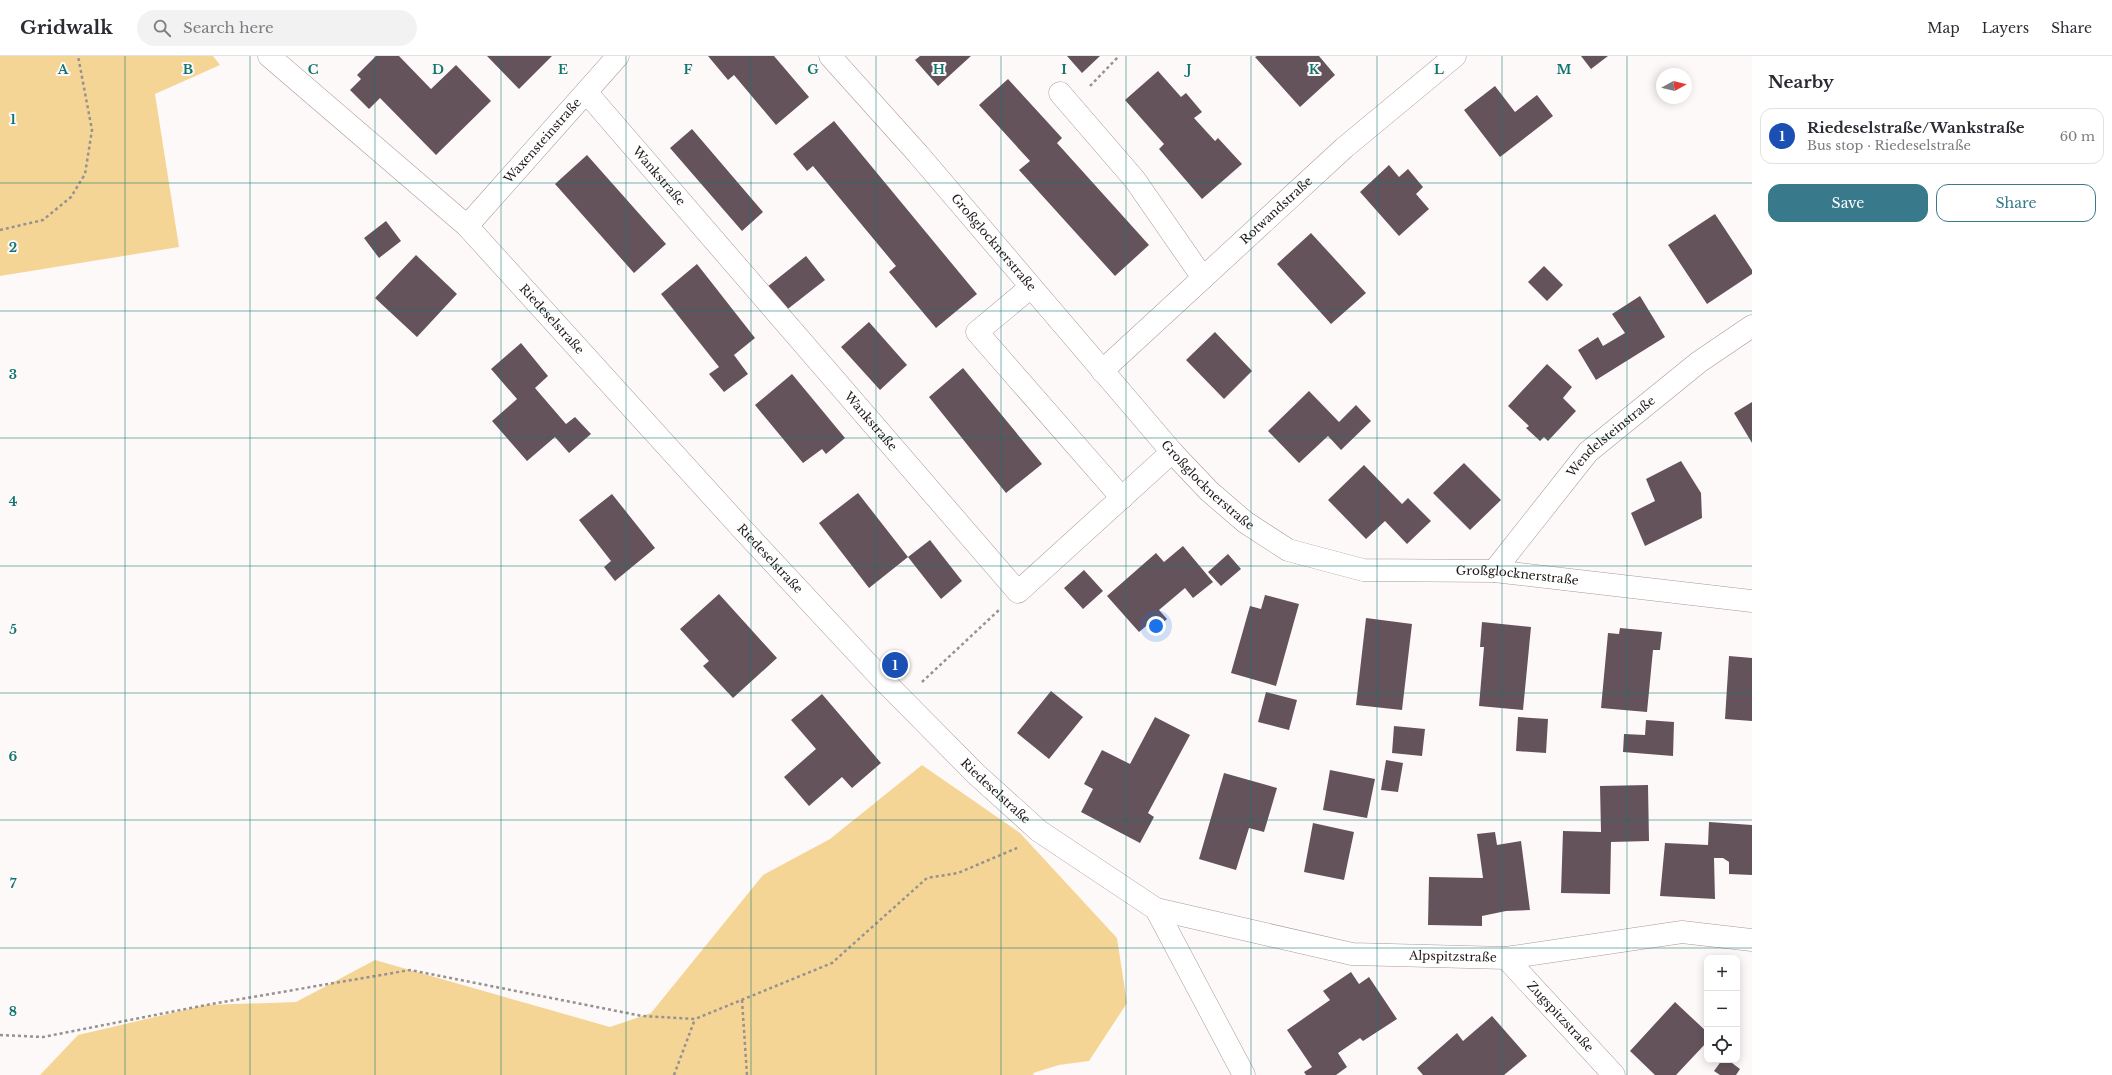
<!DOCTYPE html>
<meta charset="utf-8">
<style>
body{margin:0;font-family:"Libre Baskerville",serif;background:#f2f2f3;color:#2b2b33}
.controls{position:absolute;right:12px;bottom:12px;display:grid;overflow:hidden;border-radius:8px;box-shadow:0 2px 10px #0003}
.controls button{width:36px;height:36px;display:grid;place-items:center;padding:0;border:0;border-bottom:1px solid #e1e1e2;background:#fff;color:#2b2b33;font:20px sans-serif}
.compass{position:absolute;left:1656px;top:12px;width:36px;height:36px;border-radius:50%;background:#fff;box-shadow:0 2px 10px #0003;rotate:82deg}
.you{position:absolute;left:1156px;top:570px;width:14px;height:14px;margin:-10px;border:3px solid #fff;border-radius:50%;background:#1a73e8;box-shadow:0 0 0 6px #1a73e833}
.badge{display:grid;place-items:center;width:26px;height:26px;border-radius:50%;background:#387a8c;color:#fff;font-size:13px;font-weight:700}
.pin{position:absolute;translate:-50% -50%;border:2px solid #fff;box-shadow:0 1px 4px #0006}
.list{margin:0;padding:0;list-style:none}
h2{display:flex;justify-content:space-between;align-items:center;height:52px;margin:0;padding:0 16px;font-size:17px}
h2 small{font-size:13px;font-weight:400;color:#7c7c81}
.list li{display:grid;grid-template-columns:26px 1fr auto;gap:12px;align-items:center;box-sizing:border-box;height:56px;margin:0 8px 8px;padding:0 8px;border:1px solid #e1e1e2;border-radius:12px}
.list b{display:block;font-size:15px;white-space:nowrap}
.list p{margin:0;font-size:13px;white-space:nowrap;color:#7c7c81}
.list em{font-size:13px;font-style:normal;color:#7c7c81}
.actions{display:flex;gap:8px;padding:12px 16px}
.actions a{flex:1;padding:9px 0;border:1px solid #387a8c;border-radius:12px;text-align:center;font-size:14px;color:#387a8c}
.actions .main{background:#387a8c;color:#fff}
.icon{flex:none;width:22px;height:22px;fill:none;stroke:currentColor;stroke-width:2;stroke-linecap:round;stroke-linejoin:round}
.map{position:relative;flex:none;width:1752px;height:1019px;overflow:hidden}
header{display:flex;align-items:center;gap:24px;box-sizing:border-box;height:56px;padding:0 20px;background:#fff;border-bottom:1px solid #e1e1e2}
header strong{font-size:19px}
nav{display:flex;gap:22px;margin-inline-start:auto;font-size:14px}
.search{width:280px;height:36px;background:#f2f2f3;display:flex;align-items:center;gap:10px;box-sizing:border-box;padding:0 14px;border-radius:22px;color:#7c7c81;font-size:15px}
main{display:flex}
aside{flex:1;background:#fff}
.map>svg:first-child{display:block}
.green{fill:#f5d595}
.building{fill:#65535c}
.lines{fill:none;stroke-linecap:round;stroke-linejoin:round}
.minor-casing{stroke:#ae9797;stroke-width:23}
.path{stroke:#979190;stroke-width:2.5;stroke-dasharray:3 3;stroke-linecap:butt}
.minor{stroke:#fff;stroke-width:22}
.grid{fill:none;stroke:#0f766e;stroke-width:1;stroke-opacity:0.55}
.labels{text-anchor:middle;stroke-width:4;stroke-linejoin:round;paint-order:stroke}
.street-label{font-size:12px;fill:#201817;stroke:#fef9f9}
.grid-label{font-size:13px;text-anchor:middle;font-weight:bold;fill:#0f766e;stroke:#fef9f9;stroke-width:4;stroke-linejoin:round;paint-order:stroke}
</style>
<header>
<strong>Gridwalk</strong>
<div class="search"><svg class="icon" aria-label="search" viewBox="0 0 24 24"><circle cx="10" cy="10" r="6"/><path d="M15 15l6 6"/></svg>Search here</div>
<nav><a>Map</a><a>Layers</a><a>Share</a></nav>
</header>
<main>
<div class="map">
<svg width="1752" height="1019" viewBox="0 0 1752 1019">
<rect width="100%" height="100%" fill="#fef9f9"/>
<path class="green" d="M0 0H213L220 9 155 38 179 191 0 220Z
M922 709 1020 777 1117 882 1127 947 1089 1005 1059 1009 1033 1017 1034 1019H40L78 979 206 949 296 946 375 904 610 971 651 957 763 819 830 783Z"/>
<path class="building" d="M376 0H399L431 33 456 9 491 45 436 99 380 42 369 53 350 34 361 23 357 19Z
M487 0H552L519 33Z
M708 0H774L809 41 776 69 734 19 728 24Z
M920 0H971L938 30 915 4Z
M1067 0H1100L1082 17Z
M1257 0H1319L1335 19 1300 51 1255 1Z
M1581 0H1608L1591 13Z
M1158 15 1181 41 1186 37 1202 56 1194 62 1215 85 1218 82 1242 108 1202 143 1159 93 1164 88 1125 44Z
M1008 23 1062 82 1057 87 1149 189 1115 220 1019 114 1030 105 979 49Z
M1495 30 1515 56 1537 39 1553 60 1500 101 1464 54Z
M834 65 977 238 936 272 889 216 896 210 813 110 807 115 793 98Z
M692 73 763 156 742 175 670 92Z
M587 99 666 188 634 217 555 128Z
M1389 109 1399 121 1408 113 1423 131 1416 138 1429 153 1399 180 1360 136Z
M1715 158 1752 214V218L1707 248 1668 189Z
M386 165 401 185 379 202 364 182Z
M1311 177 1366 237 1331 268 1277 208Z
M416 199 457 238 417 281 375 242Z
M806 200 825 224 780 259 762 235Z
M697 208 755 282 734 299 748 318 724 336 709 318 719 311 661 238Z
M1544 210 1563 229 1547 245 1528 226Z
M1640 240 1665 281 1596 324 1578 294 1598 281 1603 290 1625 277 1612 258Z
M869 266 907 309 880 334 841 291Z
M1215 276 1252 315 1224 343 1186 304Z
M521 287 548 320 535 332 566 368 575 361 591 378 569 397 555 381 527 405 492 365 517 343 491 313Z
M1547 308 1572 331 1563 342 1576 355 1548 385 1544 381 1540 385 1526 372 1529 370 1508 350Z
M963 312 1042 408 1006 437 929 341Z
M792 318 845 382 826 398 822 393 803 407 755 349Z
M1309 335 1339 366 1356 349 1371 365 1341 394 1328 380 1299 407 1268 375Z
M1752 346V387L1734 357Z
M1681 405 1701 437 1702 462 1645 490 1631 457 1655 445 1646 423Z
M1464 407 1501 444 1470 474 1433 437Z
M1364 409 1402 448 1408 442 1431 465 1407 488 1385 465 1366 483 1328 444Z
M858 437 908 501 930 484 962 525 941 543 908 501 869 532 819 467Z
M612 438 655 492 615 525 604 511 611 505 579 464Z
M1183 490 1213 526 1193 542 1185 532 1159 554 1167 563 1156 573 1151 566 1139 576 1107 540 1156 497 1164 506Z
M1228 498 1241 513 1221 530 1208 516Z
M1084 514 1103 535 1083 553 1064 532Z
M719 538 777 602 733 642 703 610 709 605 680 573Z
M1265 539 1299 548 1276 630 1231 617 1250 550 1261 553Z
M1366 562 1412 568 1402 654 1356 649Z
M1482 566 1531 571 1523 654 1479 650 1484 591H1480Z
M1620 572 1662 576 1660 594H1653L1647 656 1601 652 1608 577 1619 578Z
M1729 600 1752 602V665L1725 663Z
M1051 635 1083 661 1049 703 1017 677Z
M1266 636 1297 644 1289 674 1258 666Z
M822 638 881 707 852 732 842 721 809 750 784 721 816 693 791 664Z
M1155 661 1190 679 1148 757 1154 761 1140 787 1081 756 1093 733 1084 728 1102 694 1130 708Z
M1518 661 1548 663 1546 697 1516 695Z
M1646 664 1674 666 1673 700 1623 696 1624 678 1645 679Z
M1394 670 1425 673 1422 700 1392 697Z
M1386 704 1403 707 1398 736 1381 734Z
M1330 714 1375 723 1367 762 1323 754Z
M1224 717 1277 732 1264 776 1249 772 1236 814 1199 803Z
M1648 729 1649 785 1611 786 1610 838 1561 837 1563 775 1601 776 1600 730Z
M1709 766 1752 769V819L1729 818V806L1723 802H1714L1715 843 1660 840 1665 787 1708 789Z
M1313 767 1354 776 1344 824 1304 816Z
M1495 776 1497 789 1521 785 1530 854 1506 855 1482 860V870L1428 869 1429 821 1483 822 1477 778Z
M1351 916 1359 928 1369 921 1397 963 1363 985 1360 982 1338 997 1347 1011 1336 1019H1306L1304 1016 1312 1011 1287 974 1330 944 1323 935Z
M1675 946 1707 976V986L1676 1019H1655L1630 995Z
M1492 960 1527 1000 1504 1019H1423L1417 1012 1457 977 1463 985Z
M1722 1004H1728L1740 1013 1736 1019H1720L1714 1015Z"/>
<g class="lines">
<defs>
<g id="minor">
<path id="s1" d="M269 0 467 170 744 475 880 621 976 718 1039 775 1156 853 1244 1019"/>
<path id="s2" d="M830 0 918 98 1172 396 1209 435 1245 466 1288 494 1363 514 1494 515 1752 545"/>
<path id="s3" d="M587 37 1018 536 1172 396"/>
<path d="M1060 37 1135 124 1203 222"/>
<path id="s4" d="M467 170 618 0"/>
<path d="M1031 231 977 276 1122 442"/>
<path id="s5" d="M1102 315 1344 92 1455 0"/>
<path id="s6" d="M1494 515 1588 396 1699 306 1752 270"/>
<path id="s7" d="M1156 853 1352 898 1506 902 1682 876 1752 884"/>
<path id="s8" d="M1506 902 1614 1019"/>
</g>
</defs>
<use href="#minor" class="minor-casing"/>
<path class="path" d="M1090 30 1119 0
M0 174 43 164 71 141 85 118 92 74 78 0
M922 626 999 554
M742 944 747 1019
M0 979 43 981 206 949 410 914 642 960 695 963 832 907 927 822 958 817 1017 792
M674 1019 695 963"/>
<use href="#minor" class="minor"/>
</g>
<path class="grid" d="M125 0V1019M250 0V1019M375 0V1019M501 0V1019M626 0V1019M751 0V1019M876 0V1019M1001 0V1019M1126 0V1019M1251 0V1019M1377 0V1019M1502 0V1019M1627 0V1019M0 127H1752M0 255H1752M0 382H1752M0 510H1752M0 637H1752M0 764H1752M0 892H1752"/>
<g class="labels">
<g class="street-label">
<text dy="4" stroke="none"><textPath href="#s4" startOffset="114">Waxensteinstraße</textPath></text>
<text dy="4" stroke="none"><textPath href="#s3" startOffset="110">Wankstraße</textPath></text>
<text dy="4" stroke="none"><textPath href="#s5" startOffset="237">Rotwandstraße</textPath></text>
<text dy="4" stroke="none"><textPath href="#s2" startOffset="248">Großglocknerstraße</textPath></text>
<text dy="4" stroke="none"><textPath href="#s1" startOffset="387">Riedeselstraße</textPath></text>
<text dy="4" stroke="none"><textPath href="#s3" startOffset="434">Wankstraße</textPath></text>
<text dy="4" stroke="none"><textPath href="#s6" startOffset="179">Wendelsteinstraße</textPath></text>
<text dy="4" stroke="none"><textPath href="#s2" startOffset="572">Großglocknerstraße</textPath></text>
<text dy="4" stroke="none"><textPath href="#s1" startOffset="711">Riedeselstraße</textPath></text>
<text dy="4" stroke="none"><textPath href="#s2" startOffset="908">Großglocknerstraße</textPath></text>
<text dy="4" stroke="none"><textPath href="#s1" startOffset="1035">Riedeselstraße</textPath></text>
<text dy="4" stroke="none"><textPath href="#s7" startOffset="302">Alpspitzstraße</textPath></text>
<text dy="4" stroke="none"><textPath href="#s8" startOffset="80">Zugspitzstraße</textPath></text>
</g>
</g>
<g class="grid-label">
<text x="63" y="18">A</text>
<text x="188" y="18">B</text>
<text x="313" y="18">C</text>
<text x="438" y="18">D</text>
<text x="563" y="18">E</text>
<text x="688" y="18">F</text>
<text x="813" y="18">G</text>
<text x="939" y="18">H</text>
<text x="1064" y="18">I</text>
<text x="1189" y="18">J</text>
<text x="1314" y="18">K</text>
<text x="1439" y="18">L</text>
<text x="1564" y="18">M</text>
<text x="13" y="68">1</text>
<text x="13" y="196">2</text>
<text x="13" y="323">3</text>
<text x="13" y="450">4</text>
<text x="13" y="578">5</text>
<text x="13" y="705">6</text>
<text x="13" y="832">7</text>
<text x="13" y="960">8</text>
</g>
</svg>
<div class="controls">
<button>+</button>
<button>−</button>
<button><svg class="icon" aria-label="locate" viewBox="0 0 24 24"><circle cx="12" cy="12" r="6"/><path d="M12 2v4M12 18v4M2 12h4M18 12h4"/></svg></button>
</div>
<svg class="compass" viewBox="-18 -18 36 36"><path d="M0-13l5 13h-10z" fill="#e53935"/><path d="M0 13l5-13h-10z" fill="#7c7c81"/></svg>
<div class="you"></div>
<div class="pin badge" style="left:895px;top:609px;background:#1a4fb4">1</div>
</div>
<aside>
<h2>Nearby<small></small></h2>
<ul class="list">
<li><span class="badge" style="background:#1a4fb4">1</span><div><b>Riedeselstraße/Wankstraße</b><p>Bus stop · Riedeselstraße</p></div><em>60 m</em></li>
</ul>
<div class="actions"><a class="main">Save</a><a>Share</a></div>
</aside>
</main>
